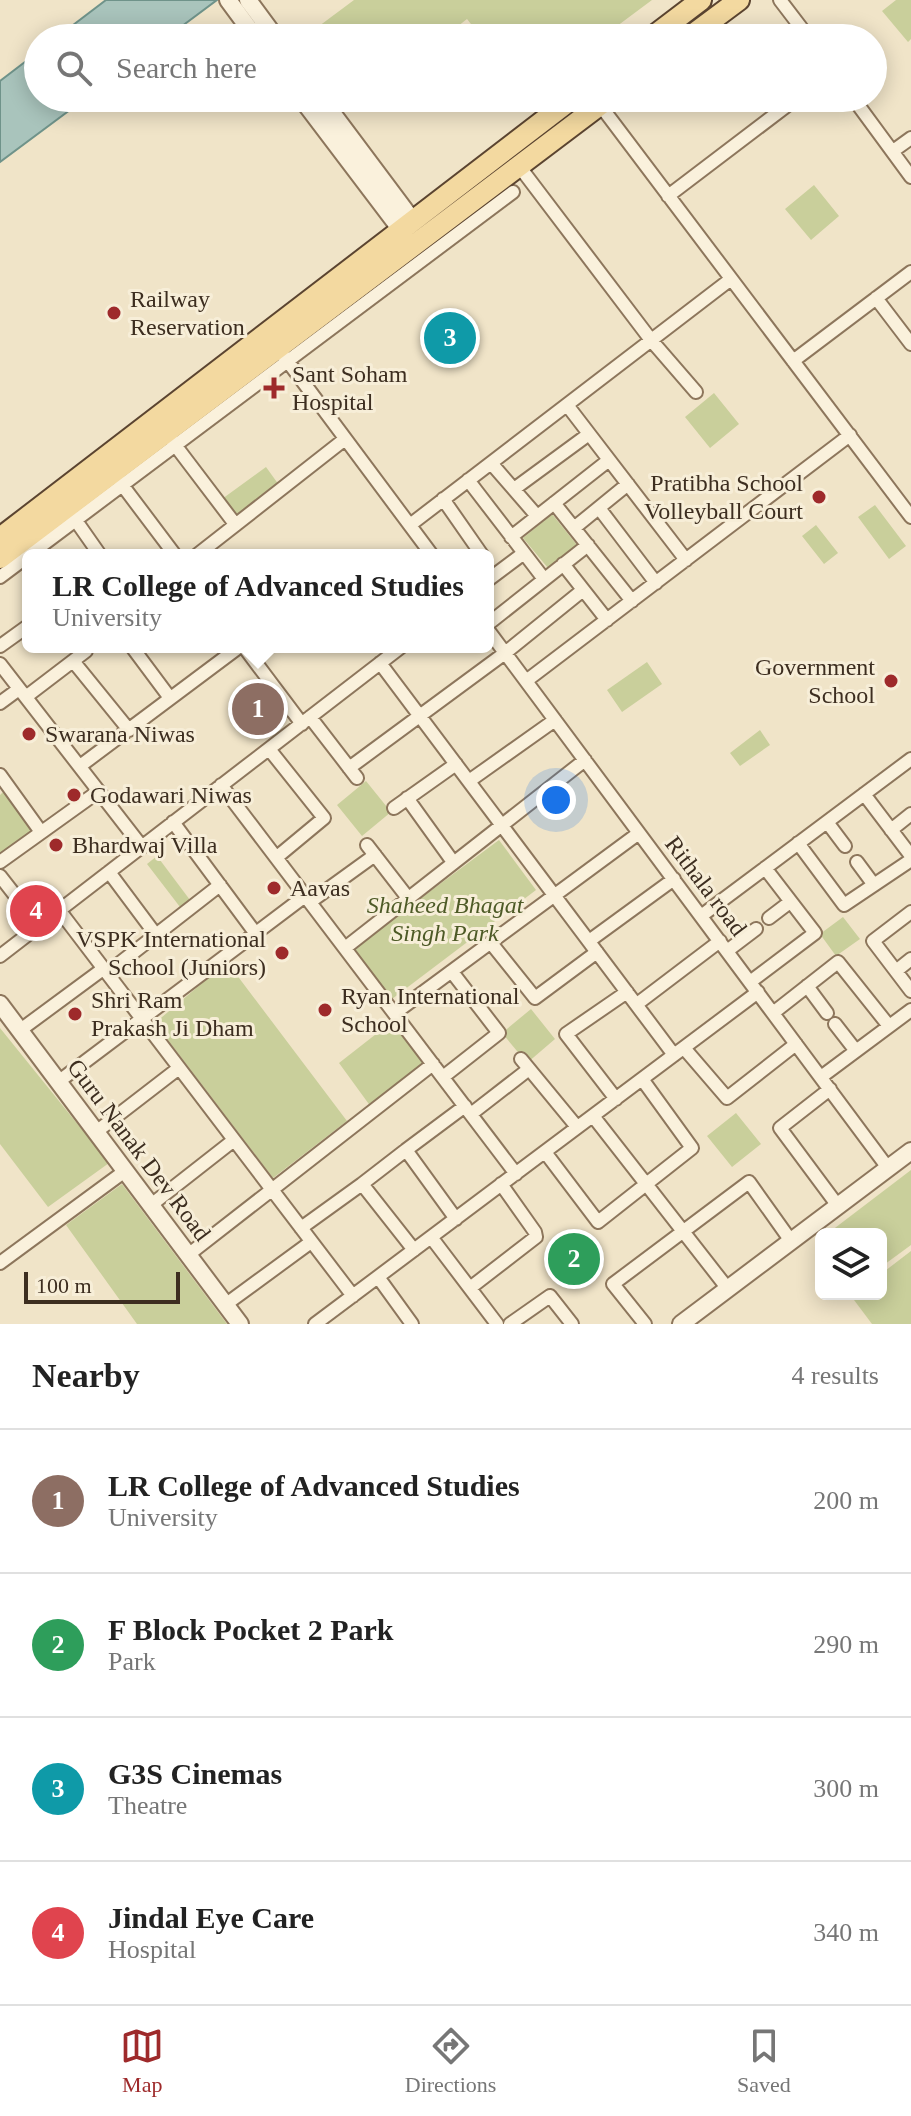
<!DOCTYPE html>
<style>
body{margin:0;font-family:Georgia,serif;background:#f2f2f2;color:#222}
.controls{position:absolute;right:24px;bottom:24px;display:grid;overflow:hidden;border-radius:12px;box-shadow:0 4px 20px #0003}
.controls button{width:72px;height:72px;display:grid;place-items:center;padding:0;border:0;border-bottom:2px solid #e0e0e0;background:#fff;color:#222;font:40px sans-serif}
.scale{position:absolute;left:24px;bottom:20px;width:156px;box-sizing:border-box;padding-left:8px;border:4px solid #3d2e20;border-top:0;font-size:22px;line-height:28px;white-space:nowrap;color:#3d2e20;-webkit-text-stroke:6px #f7eed8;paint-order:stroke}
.you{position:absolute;left:556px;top:800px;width:28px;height:28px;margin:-20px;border:6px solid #fff;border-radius:50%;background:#1a73e8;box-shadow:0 0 0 12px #1a73e833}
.badge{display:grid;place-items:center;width:52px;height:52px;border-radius:50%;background:#9e2a2b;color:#fff;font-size:26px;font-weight:700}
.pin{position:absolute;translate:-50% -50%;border:4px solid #fff;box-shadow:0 2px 8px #0006}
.popup{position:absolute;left:22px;top:549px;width:472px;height:104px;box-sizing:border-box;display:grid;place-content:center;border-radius:12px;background:#fff;filter:drop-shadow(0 2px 6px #0005);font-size:26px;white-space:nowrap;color:#767676}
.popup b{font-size:30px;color:#222}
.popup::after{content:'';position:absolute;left:50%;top:100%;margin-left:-16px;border:16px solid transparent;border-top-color:#fff}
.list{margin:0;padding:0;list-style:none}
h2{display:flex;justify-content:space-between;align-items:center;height:104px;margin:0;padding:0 32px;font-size:34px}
h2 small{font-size:26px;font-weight:400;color:#767676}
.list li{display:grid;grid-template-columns:52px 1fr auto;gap:24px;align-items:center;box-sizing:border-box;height:144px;padding:0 32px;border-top:2px solid #e0e0e0}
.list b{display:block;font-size:30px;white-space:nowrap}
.list p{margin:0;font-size:26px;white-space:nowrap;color:#767676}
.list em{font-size:26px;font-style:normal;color:#767676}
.icon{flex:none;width:44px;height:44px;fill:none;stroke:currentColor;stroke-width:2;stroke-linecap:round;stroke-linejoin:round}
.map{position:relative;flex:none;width:911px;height:1324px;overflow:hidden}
.search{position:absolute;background:#fff;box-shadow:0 4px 20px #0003;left:24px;right:24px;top:24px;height:88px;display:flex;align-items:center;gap:20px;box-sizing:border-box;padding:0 28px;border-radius:44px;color:#767676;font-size:30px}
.sheet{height:680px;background:#fff}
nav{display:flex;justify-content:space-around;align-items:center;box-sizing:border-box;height:112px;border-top:2px solid #e0e0e0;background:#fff;font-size:22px;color:#767676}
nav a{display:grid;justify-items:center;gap:4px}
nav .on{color:#9e2a2b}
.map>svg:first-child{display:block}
.green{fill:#c9cf9b}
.water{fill:#a9c4bc;stroke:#6f938a;stroke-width:2}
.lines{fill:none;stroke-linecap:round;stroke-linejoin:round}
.minor-casing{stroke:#8d765c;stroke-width:16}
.tertiary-casing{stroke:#8d765c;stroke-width:20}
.primary-casing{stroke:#5b4430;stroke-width:24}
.minor{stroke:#faf1dc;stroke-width:12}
.tertiary{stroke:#faf1dc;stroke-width:16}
.primary{stroke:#f3d9a0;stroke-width:20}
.poi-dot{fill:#9e2a2b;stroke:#f7eed8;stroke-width:3}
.labels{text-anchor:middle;stroke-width:6;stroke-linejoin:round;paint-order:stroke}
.poi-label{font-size:24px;fill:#3d2e20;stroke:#f7eed8;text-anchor:start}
.street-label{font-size:24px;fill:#3d2e20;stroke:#f7eed8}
.park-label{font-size:24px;font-style:italic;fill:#4d5a26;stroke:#f7eed8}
</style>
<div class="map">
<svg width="911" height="1324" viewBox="0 0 911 1324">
<rect width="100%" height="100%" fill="#f0e4c8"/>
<path class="green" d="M354 0H652L601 38H482L467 19 443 38H303Z
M896 0H911V39L908 42 882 11Z
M814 185 839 216 811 240 785 209Z
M714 393 739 424 710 448 685 417Z
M266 467 279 485 235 517 222 499Z
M875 505 906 546 889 559 858 517Z
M552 514 577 545 548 568 523 538Z
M816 525 838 553 824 564 802 536Z
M647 662 662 684 622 712 607 690Z
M760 730 770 745 740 766 730 753Z
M366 781 391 812 362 836 337 805Z
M5 790 37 831 0 859V795Z
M499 840 536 890 392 999 354 948Z
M157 856 190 900 180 907 147 864Z
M843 917 860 939 836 956 820 934Z
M227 962 347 1121 273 1178 155 1023Z
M531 1009 555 1039 527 1063 502 1033Z
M394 1020 429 1063 371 1107 339 1063Z
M0 1028 109 1163 48 1207 0 1144Z
M736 1113 761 1144 732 1167 707 1136Z
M911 1170V1245L881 1267V1234H827Z
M122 1184 227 1324H137L66 1225Z
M577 1232 601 1264 571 1286 547 1254Z
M911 1251V1324H872L851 1296 855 1294H881V1274Z"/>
<path class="water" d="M106 0H217L166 38H56Z
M38 52V98H86L0 162V81Z"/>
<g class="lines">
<defs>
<path id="minor" d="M780 0 809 38
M853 98 911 177
M597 101 911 517
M893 151 911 138
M519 166 651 340 696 392
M668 196 797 98
M876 298 911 344
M283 355 432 555
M793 361 911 272
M567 405 686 560
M172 441 235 524
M491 463 537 516
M468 480 544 579
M120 482 175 555
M514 489 589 434
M443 499 482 555
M554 503 632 601
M599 508 656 583
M72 515 100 555
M410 525 731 279
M574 528 628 484
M511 537 609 460
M29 555 513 192
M197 555 345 439
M563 564 607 620
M0 577 28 556
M488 580 524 553
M488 624 588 545
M488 630 888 1168
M0 646 28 626
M132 647 170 698
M244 647 302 724
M73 661 129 730
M380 663 674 1055
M0 664 142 847
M526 681 850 435
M27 696 86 651
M0 703 19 689
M310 717 357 778
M269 749 324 818 277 857
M80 766 239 647
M349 768 505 653 583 590
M0 775 41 832
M469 781 555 720
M221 785 516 1174
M864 794 911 856
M407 798 453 862
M394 808 456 764
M173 822 256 934
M827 822 845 846
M891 830 911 814
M798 843 844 905 911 860
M367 845 408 898
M0 862 99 791
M857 862 874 885
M109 872 156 935
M0 876 39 926
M310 902 375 855
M59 910 353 1296
M911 912 873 941 911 991
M701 916 911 759
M769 918 790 902
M589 941 674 879
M491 943 535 998 597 952
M345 948 585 760
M727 951 756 929
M0 956 401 647
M896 971 911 959
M107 973 220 885
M750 982 815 933 765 868
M807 986 827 1013
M637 1004 720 941
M395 1013 639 833
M773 1013 838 962 889 1026
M835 1024 856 1051
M19 1031 103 969
M684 1048 727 1098 796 1044
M521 1059 577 1127
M443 1077 499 1033 452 972
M821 1077 911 1010
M58 1082 305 896
M830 1089 780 1128 838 1206
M616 1099 566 1034 627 992
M471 1114 529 1069
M593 1116 728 1289
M96 1132 179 1068
M545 1152 598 1222 692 1148 642 1079
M362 1184 406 1150
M151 1205 234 1140
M456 1219 406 1150 465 1106
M301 1228 362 1184 414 1250
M431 1237 497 1324
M188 1255 433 1064
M0 1263 125 1171
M378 1277 412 1324
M470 1288 536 1237 535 1232 501 1184
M225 1305 311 1242
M315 1324 758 992
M510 1324 550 1296 572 1324
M645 1324 613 1284 749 1182 791 1241"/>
<path id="tertiary" d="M228 0 256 38
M248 0 276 38
M301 98 401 230
M321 98 413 221
M0 1004 240 1324
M681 1324 911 1151"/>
<path id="primary" d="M651 38 701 0
M688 38 739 0
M0 538 573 98
M0 558 609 98"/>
</defs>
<use href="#minor" class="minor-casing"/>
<use href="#tertiary" class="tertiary-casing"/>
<use href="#primary" class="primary-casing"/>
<use href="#minor" class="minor"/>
<use href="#tertiary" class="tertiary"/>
<use href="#primary" class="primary"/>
</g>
<g class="poi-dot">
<circle cx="114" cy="313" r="8"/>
<path d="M270 376h8v8h8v8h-8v8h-8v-8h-8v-8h8z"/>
<circle cx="819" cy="497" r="8"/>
<circle cx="891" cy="681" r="8"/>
<circle cx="29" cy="734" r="8"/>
<circle cx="74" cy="795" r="8"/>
<circle cx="56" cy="845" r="8"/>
<circle cx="274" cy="888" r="8"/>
<circle cx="282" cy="953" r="8"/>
<circle cx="325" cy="1010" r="8"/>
<circle cx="75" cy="1014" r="8"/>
</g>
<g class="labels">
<g class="poi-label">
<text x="130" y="307">Railway<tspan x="130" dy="28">Reservation</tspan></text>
<text x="292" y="382">Sant Soham<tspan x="292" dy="28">Hospital</tspan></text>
<text x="803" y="491" text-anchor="end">Pratibha School<tspan x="803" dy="28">Volleyball Court</tspan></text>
<text x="875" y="675" text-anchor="end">Government<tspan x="875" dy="28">School</tspan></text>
<text x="45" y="742">Swarana Niwas</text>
<text x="90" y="803">Godawari Niwas</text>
<text x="72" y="853">Bhardwaj Villa</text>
<text x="290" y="896">Aavas</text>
<text x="266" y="947" text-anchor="end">VSPK International<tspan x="266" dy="28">School (Juniors)</tspan></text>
<text x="341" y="1004">Ryan International<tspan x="341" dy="28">School</tspan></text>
<text x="91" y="1008">Shri Ram<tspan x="91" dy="28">Prakash Ji Dham</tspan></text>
</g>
<g class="street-label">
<text transform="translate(706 886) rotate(53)" y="8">Rithala road</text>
<text transform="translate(139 1150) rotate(53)" y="8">Guru Nanak Dev Road</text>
</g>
<g class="park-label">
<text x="445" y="913">Shaheed Bhagat<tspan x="445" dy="28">Singh Park</tspan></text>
</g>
</g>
</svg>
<div class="controls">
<button><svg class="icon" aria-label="layers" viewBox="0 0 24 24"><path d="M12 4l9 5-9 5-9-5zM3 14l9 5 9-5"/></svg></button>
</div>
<div class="scale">100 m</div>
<div class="you"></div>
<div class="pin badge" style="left:258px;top:709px;background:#8d6e63">1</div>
<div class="popup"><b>LR College of Advanced Studies</b>University</div>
<div class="pin badge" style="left:574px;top:1259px;background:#2e9e5b">2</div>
<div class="pin badge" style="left:450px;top:338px;background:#0f9aa8">3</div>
<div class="pin badge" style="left:36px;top:911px;background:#e0444e">4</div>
<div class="search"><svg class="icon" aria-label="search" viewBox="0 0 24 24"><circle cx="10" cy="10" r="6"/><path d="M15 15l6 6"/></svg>Search here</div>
</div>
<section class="sheet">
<h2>Nearby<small>4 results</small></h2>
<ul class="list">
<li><span class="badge" style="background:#8d6e63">1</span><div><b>LR College of Advanced Studies</b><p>University</p></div><em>200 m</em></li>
<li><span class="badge" style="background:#2e9e5b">2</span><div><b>F Block Pocket 2 Park</b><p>Park</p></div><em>290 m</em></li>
<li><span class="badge" style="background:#0f9aa8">3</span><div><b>G3S Cinemas</b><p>Theatre</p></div><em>300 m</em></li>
<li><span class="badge" style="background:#e0444e">4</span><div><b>Jindal Eye Care</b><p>Hospital</p></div><em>340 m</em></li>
</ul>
</section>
<nav>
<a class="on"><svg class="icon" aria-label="map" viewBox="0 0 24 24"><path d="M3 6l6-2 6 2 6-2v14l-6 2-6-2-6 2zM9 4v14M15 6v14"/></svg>Map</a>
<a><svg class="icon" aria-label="directions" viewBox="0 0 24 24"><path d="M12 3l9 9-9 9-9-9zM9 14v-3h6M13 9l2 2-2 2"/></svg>Directions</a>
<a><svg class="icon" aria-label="saved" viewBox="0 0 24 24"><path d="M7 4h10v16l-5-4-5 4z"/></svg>Saved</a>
</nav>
